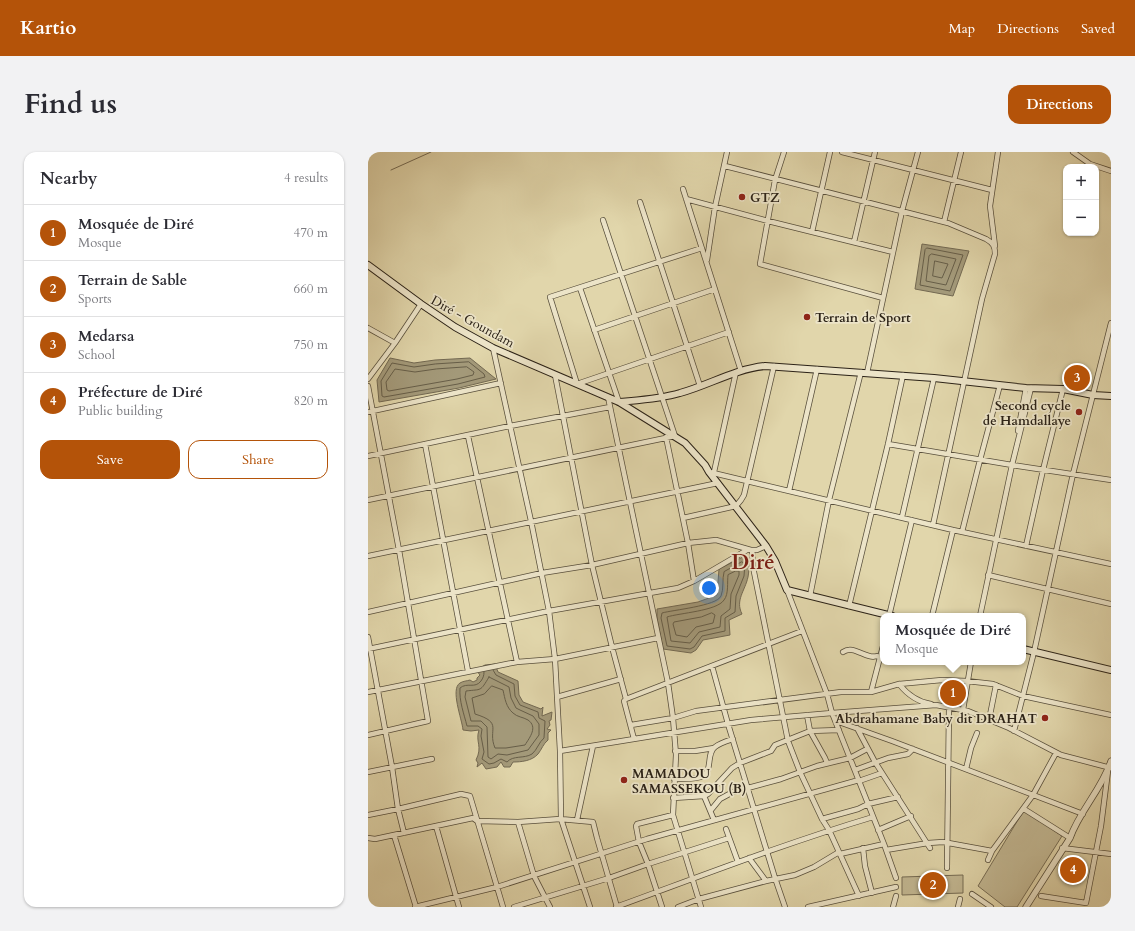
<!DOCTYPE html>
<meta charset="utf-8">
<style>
body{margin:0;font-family:Cardo,serif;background:#f2f2f3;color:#2b2b33}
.controls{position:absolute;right:12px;top:12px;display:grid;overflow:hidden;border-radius:8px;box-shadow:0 1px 3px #0004}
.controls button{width:36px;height:36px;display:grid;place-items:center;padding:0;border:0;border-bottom:1px solid #e1e1e2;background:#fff;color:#2b2b33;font:20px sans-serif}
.you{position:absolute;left:341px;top:436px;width:14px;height:14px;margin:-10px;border:3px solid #fff;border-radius:50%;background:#1a73e8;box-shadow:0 0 0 6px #1a73e833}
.badge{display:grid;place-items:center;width:26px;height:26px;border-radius:50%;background:#b45309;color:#fff;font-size:13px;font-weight:700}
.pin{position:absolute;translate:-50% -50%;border:2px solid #fff;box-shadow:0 1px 4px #0006}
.popup{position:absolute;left:512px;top:461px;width:146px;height:52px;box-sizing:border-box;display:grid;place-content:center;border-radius:8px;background:#fff;filter:drop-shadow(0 1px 3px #0005);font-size:13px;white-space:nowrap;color:#7c7c81}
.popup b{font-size:15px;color:#2b2b33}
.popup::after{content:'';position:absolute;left:50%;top:100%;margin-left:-8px;border:8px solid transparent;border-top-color:#fff}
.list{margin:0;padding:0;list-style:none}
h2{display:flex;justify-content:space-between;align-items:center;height:52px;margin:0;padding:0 16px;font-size:17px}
h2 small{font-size:13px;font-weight:400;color:#7c7c81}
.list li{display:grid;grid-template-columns:26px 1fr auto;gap:12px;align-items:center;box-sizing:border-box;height:56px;padding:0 16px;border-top:1px solid #e1e1e2}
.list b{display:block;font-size:15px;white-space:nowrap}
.list p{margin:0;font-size:13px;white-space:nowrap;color:#7c7c81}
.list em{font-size:13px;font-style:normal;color:#7c7c81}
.actions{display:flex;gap:8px;padding:12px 16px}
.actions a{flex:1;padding:9px 0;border:1px solid #b45309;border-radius:12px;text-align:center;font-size:14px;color:#b45309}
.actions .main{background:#b45309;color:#fff}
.map{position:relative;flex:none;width:743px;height:755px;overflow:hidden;border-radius:12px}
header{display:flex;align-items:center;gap:24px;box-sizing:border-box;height:56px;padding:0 20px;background:#b45309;color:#fff}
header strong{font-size:19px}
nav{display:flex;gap:22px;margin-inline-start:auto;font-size:14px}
.intro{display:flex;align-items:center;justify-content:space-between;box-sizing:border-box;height:96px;padding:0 24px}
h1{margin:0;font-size:28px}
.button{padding:10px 18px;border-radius:12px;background:#b45309;color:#fff;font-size:14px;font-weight:700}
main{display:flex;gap:24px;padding:0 24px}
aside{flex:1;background:#fff;border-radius:12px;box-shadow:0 1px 3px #0004}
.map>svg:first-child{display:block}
.green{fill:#c2b792;stroke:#766c54}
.water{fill:#a39979;stroke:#736952}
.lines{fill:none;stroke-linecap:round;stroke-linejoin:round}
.shore{stroke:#675e48;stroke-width:1}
.stream{stroke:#736952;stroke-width:1}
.minor-casing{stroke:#584f3c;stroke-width:6}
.tertiary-casing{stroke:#584f3c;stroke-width:7}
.secondary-casing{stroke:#2b2217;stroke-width:8}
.minor{stroke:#ece4c8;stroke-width:4.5}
.tertiary{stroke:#ece4c8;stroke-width:5.5}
.secondary{stroke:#ece4c8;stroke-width:6}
.poi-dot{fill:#8f2418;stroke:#ece4c8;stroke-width:1.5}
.labels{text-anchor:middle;stroke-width:3.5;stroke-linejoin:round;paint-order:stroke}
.poi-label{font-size:13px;font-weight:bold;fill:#2b2217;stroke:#ece4c8;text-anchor:start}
.street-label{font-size:13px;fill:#2b2217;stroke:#ece4c8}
.town-label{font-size:21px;font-weight:bold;fill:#7a1f14;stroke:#ece4c8}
</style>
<header>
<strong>Kartio</strong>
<nav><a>Map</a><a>Directions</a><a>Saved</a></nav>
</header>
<div class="intro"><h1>Find us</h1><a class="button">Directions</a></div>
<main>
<aside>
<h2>Nearby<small>4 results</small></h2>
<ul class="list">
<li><span class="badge">1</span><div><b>Mosquée de Diré</b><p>Mosque</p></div><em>470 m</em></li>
<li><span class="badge">2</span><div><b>Terrain de Sable</b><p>Sports</p></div><em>660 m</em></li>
<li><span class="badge">3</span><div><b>Medarsa</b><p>School</p></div><em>750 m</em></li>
<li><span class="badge">4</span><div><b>Préfecture de Diré</b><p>Public building</p></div><em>820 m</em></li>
</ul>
<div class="actions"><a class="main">Save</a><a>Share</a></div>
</aside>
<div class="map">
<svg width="743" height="755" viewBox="0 0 743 755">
<rect width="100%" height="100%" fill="#e1d6ab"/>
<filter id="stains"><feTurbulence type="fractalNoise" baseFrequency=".005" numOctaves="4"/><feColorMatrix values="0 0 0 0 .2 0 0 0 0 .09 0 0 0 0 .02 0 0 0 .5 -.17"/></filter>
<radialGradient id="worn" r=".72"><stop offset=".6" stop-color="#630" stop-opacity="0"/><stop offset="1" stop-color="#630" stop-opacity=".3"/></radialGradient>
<path class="green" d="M656 658 694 684 649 755H637L610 734Z
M595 723V741L534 743V725Z"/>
<path class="water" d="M554 92 601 99 585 144 547 137Z
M22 206 46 211 67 208 102 206 128 227 91 236 11 250 9 228Z
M375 405 381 409C381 414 381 420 380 425 377 439 367 448 374 462L361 468 362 483 335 488 328 498 323 501 295 497 289 466V457L330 450 349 443 351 417Z
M127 512 130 520 150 529 151 543 155 550 173 557 175 555 174 564 184 560 183 568 181 569 182 573 179 577 183 578 180 581V588C175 592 174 597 170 602 164 609 153 610 145 610L142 615H136L133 610 129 615 118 617 114 611 109 615 110 611 108 608C115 594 107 590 111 578L103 579 95 578C94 567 82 537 92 531 95 529 99 529 102 528L105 530 109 528V526L112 523 108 518 117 513Z"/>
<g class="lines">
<path class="shore" d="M559 96 595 103 582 139 552 133 557 98Z
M564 102 588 107 578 133 558 129 561 104Z
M567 109 580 112 574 126 565 124Z
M101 210 116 222 117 225 90 232 16 245 14 244 13 229 24 211 46 215 67 212Z
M99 215 106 220 105 223 89 227 21 239 19 238 18 230 27 217 47 220 68 217Z
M374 410 377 412 376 424 368 444 367 460 357 466V479L334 484 326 495 322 497 299 494 293 466 294 461C304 458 349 454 353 444 356 437 354 427 356 420Z
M368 419H371V423L363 442 362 457 353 464 352 475 331 480 322 491 303 489 299 465C311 461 349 459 356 448 361 442 359 430 360 423Z
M344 461 347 463 345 471 328 475 319 485 308 483 305 472 306 470 333 465Z
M116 520C116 524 115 526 113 529 107 537 99 530 92 536 91 549 96 562 99 574H110L114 577 113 584 116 600 114 607 121 612 126 611 133 607 139 610C145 603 156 607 164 602 169 598 171 590 176 586L177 569 171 566 170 560 152 553 147 544 146 532 128 523 125 518
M121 525 141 535 143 546 148 556 152 558 165 564 171 572V583L160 598 139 603 130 602 123 607 120 605 119 575 113 569H103L97 545 98 539C114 537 112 540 121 525Z
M124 534 135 538C137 547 138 555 145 561 149 565 155 565 160 568 170 575 162 585 157 593L138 596H127C119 577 136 571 107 562L104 546 116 542Z"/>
<path class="stream" d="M23 18 63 0"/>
<defs>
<path id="minor" d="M416 0 407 28 392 112 515 146
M474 0 624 38
M705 0 722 12 743 19
M357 14 580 71 618 87C625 91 627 94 627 102L614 147 565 373
M315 37 373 219
M318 47 400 69 525 100
M272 50 332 234
M576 70 593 0
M444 80 462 0
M486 90 507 0
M627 94 622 54 630 0
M334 96 182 145 209 232 361 180
M339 108 347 55 359 0
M212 136 251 250
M0 176 27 191
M226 178 347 137
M125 196 163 369 181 459 187 507 192 599 193 667 222 755
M499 221 534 59 550 0
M187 223 224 413 244 495 258 547
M0 227 27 191 53 152
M0 234 31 398 60 569 0 583
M240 245 300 531 305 566 308 603 305 663 333 755
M0 260 133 231
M650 279 658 236
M100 284 149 510
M298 285 320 391 326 429
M57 292 100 519
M520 292 644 313 743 328
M0 304 142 274 242 255
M341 320 585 378 743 412
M346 320 368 220
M421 339 449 217
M0 348 307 284 235 68
M534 365 566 226
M315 366 368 354 373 348 376 343 406 214
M594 380 612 308 632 233
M658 394 675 318 695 237
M384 398 385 415 420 589 432 620 454 667 461 678 491 744
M0 404 350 331
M620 423 743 452
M419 438 459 542 464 561 516 692 528 726
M442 444 461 348 493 220
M481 454 520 292 535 223
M0 460 174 421 224 413 320 391 348 388 383 398H389L398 394
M521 464 544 368
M564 464 585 378
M612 464 644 313 663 236
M0 485 24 615 30 657 36 681
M0 497 181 459 310 436 326 429 379 398
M475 500C486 492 498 508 509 504L512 506
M344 514 360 572 407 726 417 755
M531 532C539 542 550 550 563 552
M0 540 149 510 187 507 290 486
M503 540 515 494
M189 545 253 527
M595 558 603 510
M439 563 442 579 457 606 459 611
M621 568 628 533
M468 569 524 589 715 662
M263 573 305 566 328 559 473 540H503L531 532 574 528 599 529 625 532 655 544 743 563
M489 576 507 610 562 696
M646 579 666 500 705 322 743 171
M266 587 256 549 258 547 434 479
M192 599 383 568 464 561 568 553 600 559 641 576 693 603 743 616
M307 599H327L346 596
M598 617 603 596 609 581
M487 618 520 606 540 602 545 597
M0 620 64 607
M306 627C314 627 328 628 335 624 345 617 338 602 347 595 352 591 359 589 365 587
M491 629 514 621
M336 644 346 668
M305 646 336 644 340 642 364 616 372 611 403 599 407 593 442 579 471 578
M656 657 702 686
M343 658 352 647 365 640 413 627 449 614 482 606 499 597
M0 663 30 657 93 642 102 644 135 755
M454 667 490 657 500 652 530 645
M209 668 225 594
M150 670 166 724 182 755
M68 674 91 755
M358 677 370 710
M510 678 543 664
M26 683 48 755
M0 686 7 687 105 666 109 669 150 670 192 667 225 670 229 686 249 755
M495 696 497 714 504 741
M694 696 743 702
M518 698 560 691 575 690 624 699
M472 702 516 692
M381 706 398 729
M620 708 624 699 665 643 688 601
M579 716 581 556
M604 742 623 755
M673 744 718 751 733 674 740 619
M47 755 129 735 279 687 491 628
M146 755 241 726 280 712 361 686
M248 755C333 724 418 691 505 665
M294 755 280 712 271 690 268 674 269 672 305 663
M310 755 331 747 398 729 427 723 446 715 471 700
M440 755 528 735
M525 755 528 744
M590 755 592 747"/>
<path id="tertiary" d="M658 755 702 686C712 658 734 637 743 609"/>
<path id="secondary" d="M0 113 53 152 87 175 125 196 251 250 317 291 337 313 341 320 398 394 407 409 419 438 524 464
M251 250C272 248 292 247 312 241 341 233 367 217 397 214L566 226 658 236 695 237 725 243 743 244
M655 497 743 518"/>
</defs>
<use href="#minor" class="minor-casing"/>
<use href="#tertiary" class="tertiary-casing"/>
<use href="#secondary" class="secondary-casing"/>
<use href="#minor" class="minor"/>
<use href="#tertiary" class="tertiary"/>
<use href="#secondary" class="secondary"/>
</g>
<g class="poi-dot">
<circle cx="374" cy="45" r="4"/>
<circle cx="439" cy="165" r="4"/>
<circle cx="711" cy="260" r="4"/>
<circle cx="677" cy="566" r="4"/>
<circle cx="256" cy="628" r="4"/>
</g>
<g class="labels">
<g class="poi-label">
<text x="382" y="50">GTZ</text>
<text x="447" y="170">Terrain de Sport</text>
<text x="703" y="258" text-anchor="end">Second cycle<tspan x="703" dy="15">de Hamdallaye</tspan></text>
<text x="669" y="571" text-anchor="end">Abdrahamane Baby dit DRAHAT</text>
<text x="264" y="626">MAMADOU<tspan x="264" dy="15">SAMASSEKOU (B)</tspan></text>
</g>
<g class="street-label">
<text transform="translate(105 169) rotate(29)" y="5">Diré - Goundam</text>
</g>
<g class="town-label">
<text x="385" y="417">Diré</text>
</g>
</g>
<rect width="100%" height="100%" filter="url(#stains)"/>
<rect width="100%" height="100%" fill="url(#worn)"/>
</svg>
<div class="controls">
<button>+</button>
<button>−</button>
</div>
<div class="you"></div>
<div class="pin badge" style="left:585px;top:541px">1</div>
<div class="popup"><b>Mosquée de Diré</b>Mosque</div>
<div class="pin badge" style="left:565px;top:733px">2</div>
<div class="pin badge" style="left:709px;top:226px">3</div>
<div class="pin badge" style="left:705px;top:718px">4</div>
</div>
</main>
